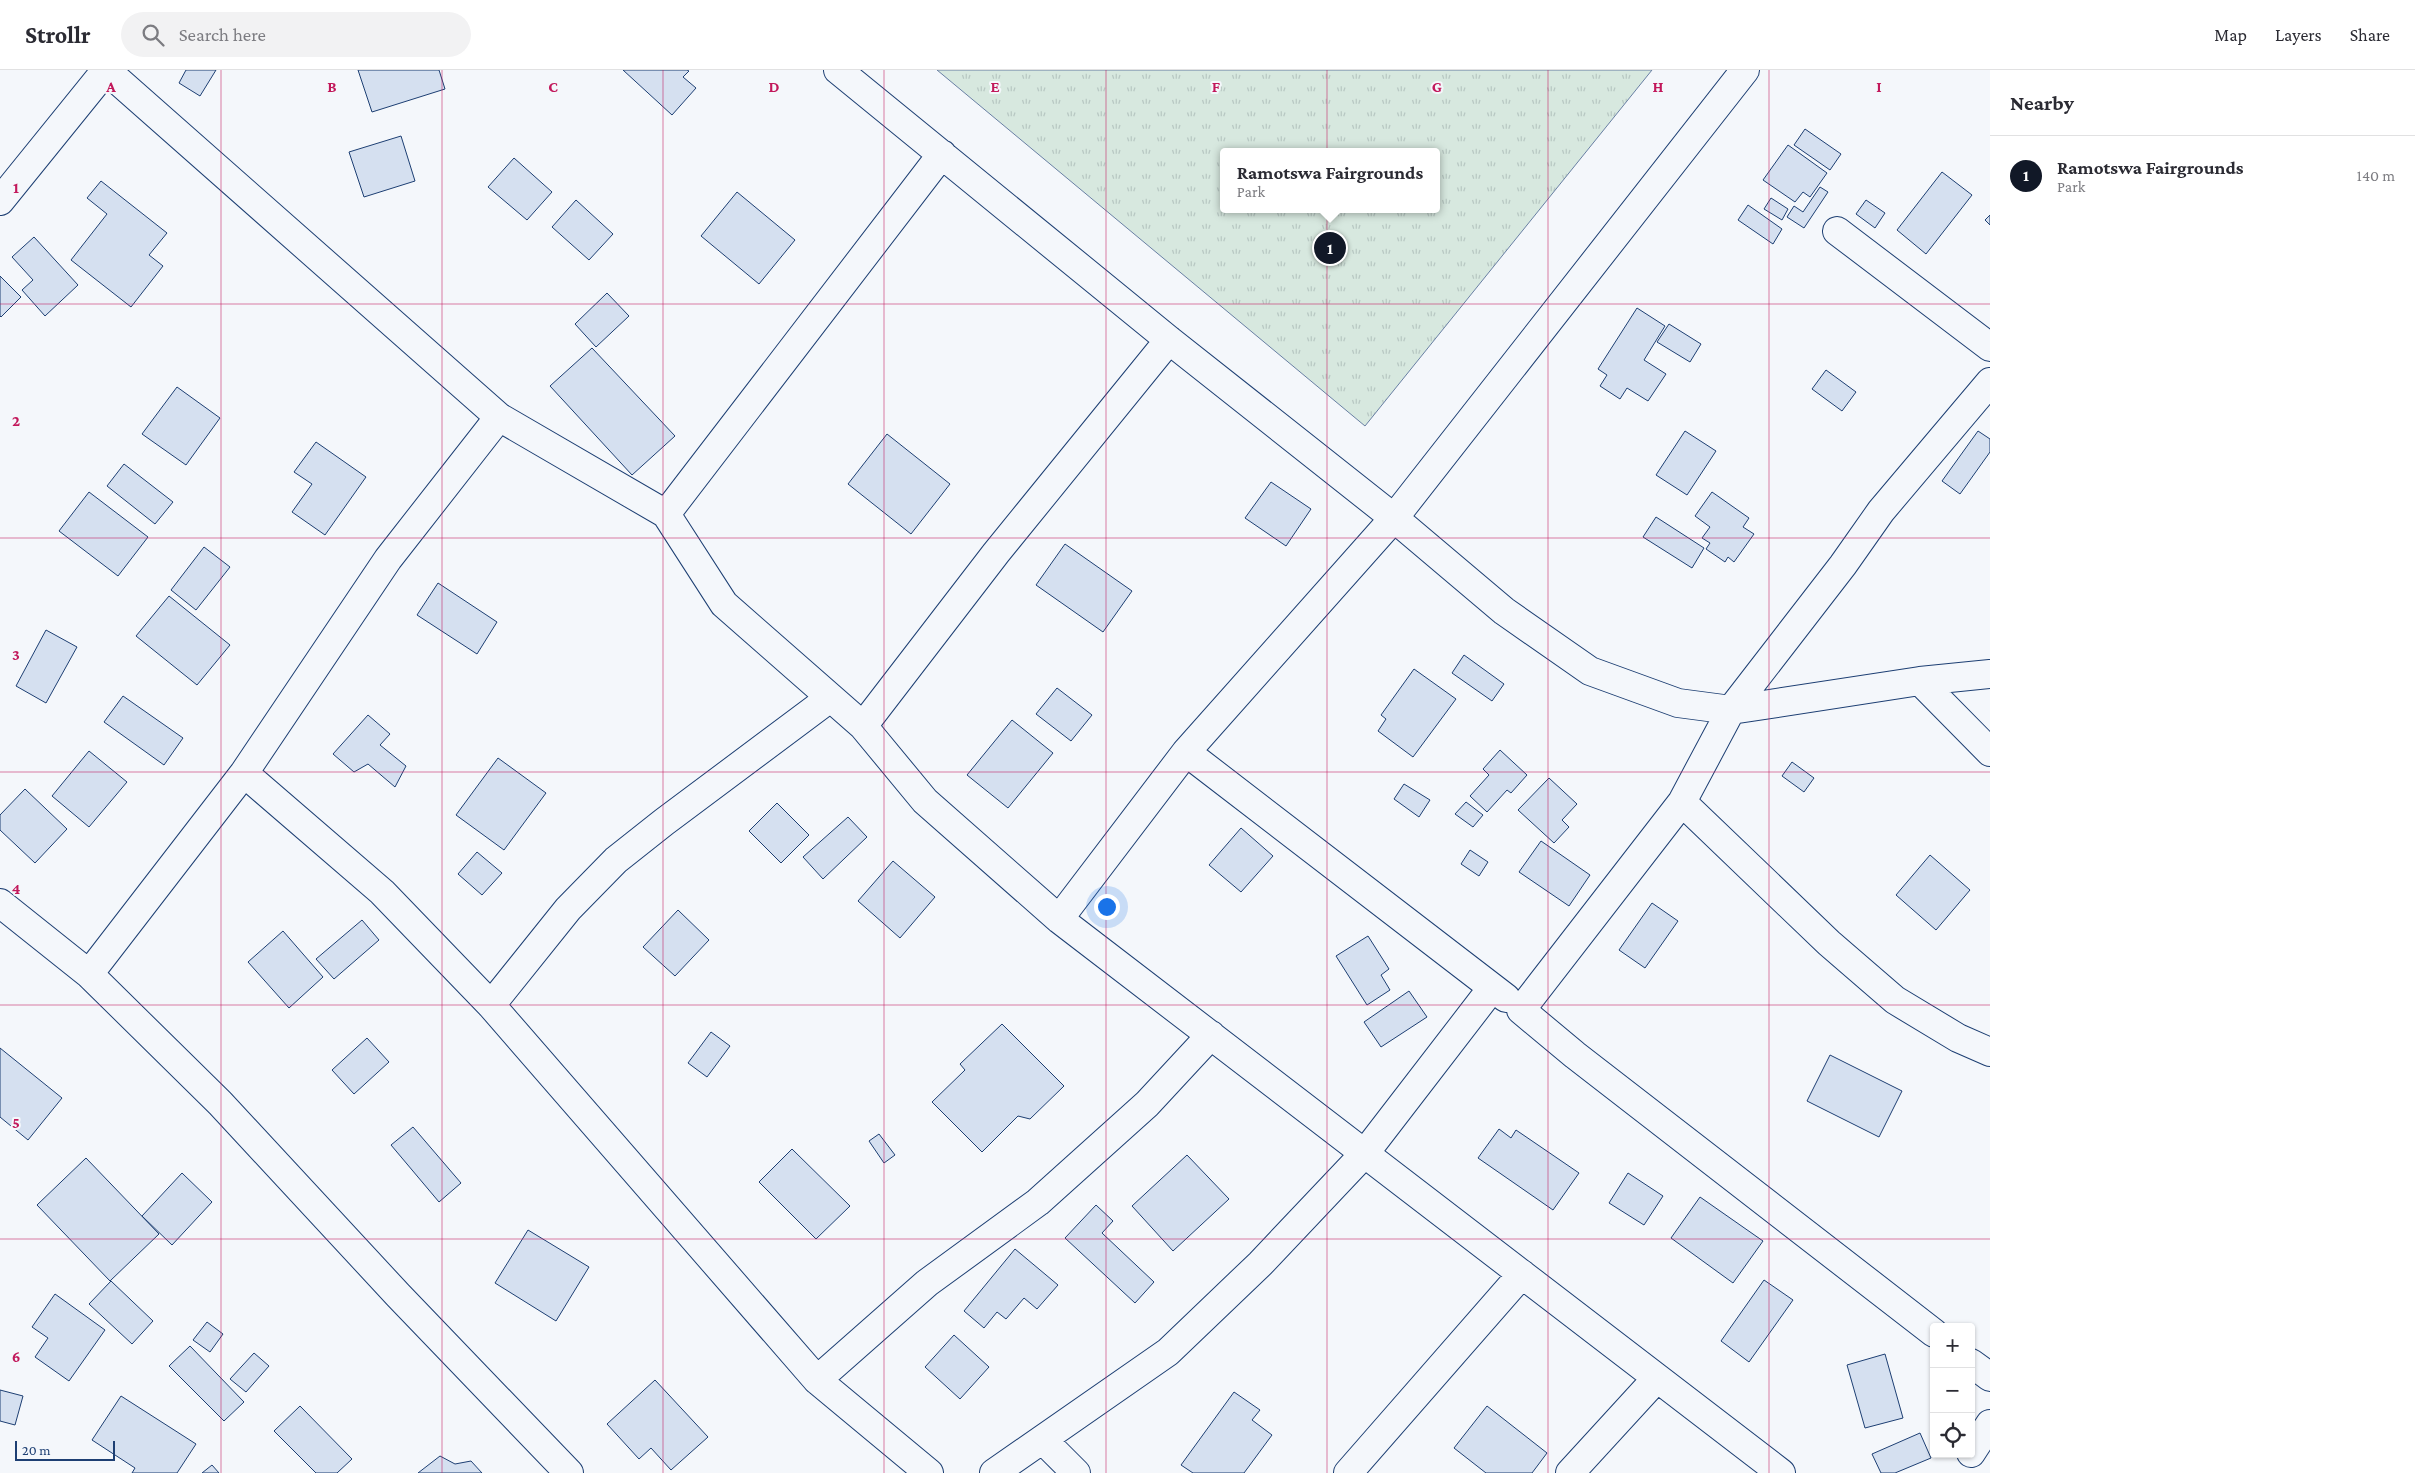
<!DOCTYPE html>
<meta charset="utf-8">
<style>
body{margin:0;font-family:"Crimson Pro",serif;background:#f2f2f3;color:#2b2b33}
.controls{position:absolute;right:15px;bottom:15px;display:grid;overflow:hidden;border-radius:5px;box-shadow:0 1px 4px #0004}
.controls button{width:45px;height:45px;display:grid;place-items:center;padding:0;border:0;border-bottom:1px solid #e1e1e2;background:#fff;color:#2b2b33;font:25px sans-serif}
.scale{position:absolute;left:15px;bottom:12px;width:100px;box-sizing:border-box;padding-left:5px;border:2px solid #1d3f73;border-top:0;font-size:14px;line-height:18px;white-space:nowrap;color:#1d3f73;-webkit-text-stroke:4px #f4f7fb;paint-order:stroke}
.you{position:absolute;left:1106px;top:836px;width:18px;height:18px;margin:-12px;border:4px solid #fff;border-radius:50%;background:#1a73e8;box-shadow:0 0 0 8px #1a73e833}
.badge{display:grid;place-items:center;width:32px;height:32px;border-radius:50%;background:#111827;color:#fff;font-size:16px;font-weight:700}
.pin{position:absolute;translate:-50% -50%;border:2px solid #fff;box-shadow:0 1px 5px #0006}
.popup{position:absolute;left:1220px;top:78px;width:220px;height:65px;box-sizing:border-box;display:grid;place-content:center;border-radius:5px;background:#fff;filter:drop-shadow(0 1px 4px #0005);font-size:16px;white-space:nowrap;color:#7c7c81}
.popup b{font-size:19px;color:#2b2b33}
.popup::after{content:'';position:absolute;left:50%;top:100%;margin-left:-10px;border:10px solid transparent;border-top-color:#fff}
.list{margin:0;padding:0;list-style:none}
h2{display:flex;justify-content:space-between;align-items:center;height:65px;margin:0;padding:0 20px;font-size:21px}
h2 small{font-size:16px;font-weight:400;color:#7c7c81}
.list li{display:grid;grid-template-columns:32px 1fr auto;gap:15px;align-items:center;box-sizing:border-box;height:80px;padding:0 20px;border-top:1px solid #e1e1e2}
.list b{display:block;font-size:19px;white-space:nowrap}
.list p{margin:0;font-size:16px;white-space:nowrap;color:#7c7c81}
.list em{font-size:16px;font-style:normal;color:#7c7c81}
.icon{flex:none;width:28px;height:28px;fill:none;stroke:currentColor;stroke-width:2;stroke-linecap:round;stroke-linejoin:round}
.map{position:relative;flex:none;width:1990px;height:1403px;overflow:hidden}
header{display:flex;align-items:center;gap:30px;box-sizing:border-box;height:70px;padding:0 25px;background:#fff;border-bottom:1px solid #e1e1e2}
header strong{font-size:24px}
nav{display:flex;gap:28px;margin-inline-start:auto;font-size:18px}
.search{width:350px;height:45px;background:#f2f2f3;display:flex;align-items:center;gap:12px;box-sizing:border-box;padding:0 18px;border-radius:28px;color:#7c7c81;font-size:19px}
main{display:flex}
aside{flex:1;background:#fff}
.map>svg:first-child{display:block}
.park{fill:url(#park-tufts);stroke:#687fa3;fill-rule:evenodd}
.building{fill:#d5e0f0;stroke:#1d3f73}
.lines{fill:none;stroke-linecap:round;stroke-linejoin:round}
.minor-casing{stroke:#1d3f73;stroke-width:30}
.minor{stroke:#f4f7fb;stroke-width:28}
.grid{fill:none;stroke:#c2185b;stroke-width:1;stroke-opacity:0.55}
.grid-label{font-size:16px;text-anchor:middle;font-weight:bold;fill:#c2185b;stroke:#f4f7fb;stroke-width:4;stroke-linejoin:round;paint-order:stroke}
</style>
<header>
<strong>Strollr</strong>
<div class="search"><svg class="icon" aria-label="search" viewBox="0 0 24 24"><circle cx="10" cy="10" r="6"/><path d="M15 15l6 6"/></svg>Search here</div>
<nav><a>Map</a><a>Layers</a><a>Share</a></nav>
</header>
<main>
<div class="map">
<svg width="1990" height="1403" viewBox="0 0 1990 1403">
<defs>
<pattern id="park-tufts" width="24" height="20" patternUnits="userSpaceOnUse" patternTransform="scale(1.25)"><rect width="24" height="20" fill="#d7e8df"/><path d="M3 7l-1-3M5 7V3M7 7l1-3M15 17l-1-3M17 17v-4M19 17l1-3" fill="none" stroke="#b8c8c3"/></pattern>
</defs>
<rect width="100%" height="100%" fill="#f4f7fb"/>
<path class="park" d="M937 0H1652L1365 356ZM1224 82H1436V139H1224Z"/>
<path class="building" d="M186 0H216L200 26 179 13Z
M358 0H439L445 19 372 42Z
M623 0H687L689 1 683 7 696 18 672 45Z
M1805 59 1841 84 1830 100 1794 75Z
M401 66 415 111 364 127 349 82Z
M1788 75 1827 103 1810 127 1803 122 1795 132 1763 110Z
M514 88 552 122 527 150 488 117Z
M1942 102 1972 125 1926 184 1897 160Z
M101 111 167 163 149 185 163 196 131 237 71 190 107 144 87 128Z
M1820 117 1828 122 1804 158 1787 147 1794 136 1803 142Z
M737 122 795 170 759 214 701 166Z
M1771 128 1788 139 1782 150 1764 139Z
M576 130 613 164 589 190 552 157Z
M1866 130 1885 143 1875 158 1856 144Z
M1748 135 1782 159 1773 174 1738 150Z
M1990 145V155L1985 150Z
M34 167 78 215 45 246 22 220 33 210 12 187Z
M0 206 21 227 1 247 0 246Z
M607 223 629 246 596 277 575 254Z
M1637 238 1665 256 1644 290 1666 304 1648 331 1627 318 1620 329 1600 316 1607 305 1598 299Z
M1669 254 1701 274 1690 292 1657 272Z
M592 278 675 366 632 405 550 316Z
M1826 300 1856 322 1842 341 1812 319Z
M177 317 220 348 186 395 142 364Z
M1685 361 1716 381 1687 425 1656 405Z
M1978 361 1990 369V382L1960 424 1942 411Z
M887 364 950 414 911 464 848 414Z
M316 372 366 407 325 465 292 442 312 414 294 402Z
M124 394 173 432 155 454 107 416Z
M1271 412 1311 439 1286 476 1245 448Z
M89 422 148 467 118 506 59 461Z
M1712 422 1749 448 1743 457 1754 464 1734 492 1728 487 1725 492 1706 479 1710 473 1702 468 1710 457 1695 446Z
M1656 447 1704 478 1692 498 1643 467Z
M1065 474 1132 521 1103 562 1036 515Z
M204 477 230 497 196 540 171 520Z
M438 513 497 552 477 584 417 545Z
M169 526 230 575 197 615 136 566Z
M46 560 77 577 46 633 16 616Z
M1464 585 1504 614 1492 631 1452 603Z
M1414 599 1456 629 1413 687 1378 661 1386 649 1381 645Z
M1057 618 1092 645 1071 671 1036 644Z
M123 626 183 668 164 695 104 652Z
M368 645 390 664 380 675 406 696 395 717 368 694 354 702 333 684Z
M1012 650 1053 683 1008 738 967 705Z
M1500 680 1527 705 1511 723 1507 720 1487 742 1470 726 1489 705 1483 699Z
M89 681 127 712 89 757 52 726Z
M498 688 546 723 504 780 456 745Z
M1792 692 1814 708 1804 722 1782 706Z
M1549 708 1577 734 1562 750 1569 757 1554 773 1518 740Z
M1404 714 1430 730 1419 747 1394 729Z
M25 719 67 759 35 793 0 760V745Z
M1466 732 1483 745 1473 757 1455 744Z
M777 733 809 765 781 793 749 761Z
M848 747 867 767 823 809 803 787Z
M1241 758 1273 786 1241 822 1209 795Z
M1541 771 1590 805 1569 836 1519 802Z
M1470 780 1488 792 1479 806 1461 794Z
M477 782 502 803 482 825 458 804Z
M1930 785 1970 820 1936 860 1896 825Z
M893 791 935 827 900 868 858 831Z
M1652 833 1678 851 1645 898 1619 880Z
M678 840 709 870 675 906 643 877Z
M362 850 379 870 334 909 316 889Z
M283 861 323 907 289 938 248 892Z
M1368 866 1389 899 1381 905 1390 920 1367 935 1336 886Z
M1409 921 1427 947 1381 977 1364 952Z
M1002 954 1064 1016 1030 1049 1018 1046 982 1082 932 1032 965 1000 960 994Z
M711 962 730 976 707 1007 688 993Z
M367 968 389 992 354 1024 332 1000Z
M0 978 62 1028 28 1070 0 1047Z
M1830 985 1902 1021 1879 1067 1807 1031Z
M413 1057 461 1113 439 1132 391 1075Z
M1499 1059 1511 1068 1516 1060 1579 1103 1553 1140 1478 1088Z
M879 1064 895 1085 884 1093 869 1071Z
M792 1079 850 1136 816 1169 759 1112Z
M1187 1085 1229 1129 1173 1181 1132 1136Z
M86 1088 159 1164 110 1211 37 1135Z
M182 1103 212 1132 172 1175 142 1146Z
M1628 1103 1663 1126 1644 1155 1609 1133Z
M1700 1127 1763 1171 1733 1213 1671 1168Z
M1096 1135 1113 1151 1102 1163 1154 1212 1135 1233 1065 1168Z
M528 1160 589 1197 556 1251 495 1213Z
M1015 1179 1058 1215 1037 1239 1024 1228 1006 1249 997 1242 984 1258 964 1241Z
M1764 1210 1793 1230 1749 1292 1721 1271Z
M111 1211 153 1251 132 1274 89 1234Z
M55 1224 105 1260 69 1311 35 1287 48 1268 32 1257Z
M207 1252 223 1264 210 1282 193 1270Z
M954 1265 989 1297 960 1329 925 1297Z
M190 1276 244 1332 224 1351 169 1296Z
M254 1283 269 1296 246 1322 230 1309Z
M1885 1284 1903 1348 1865 1358 1847 1295Z
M655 1310 708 1367 671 1400 651 1378 639 1389 607 1354Z
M0 1320 23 1326 15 1355 0 1351Z
M1234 1322 1260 1340 1252 1350 1272 1365 1244 1403H1193L1181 1395Z
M121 1326 196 1374 177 1403H132L135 1398 92 1370Z
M300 1336 352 1389 337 1403H316L274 1361Z
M1487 1336 1547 1383 1532 1403H1486L1454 1378Z
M1920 1363 1931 1388 1895 1403H1881L1872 1384Z
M440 1386 455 1394 471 1391 482 1403H418Z
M212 1395 219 1403H202Z"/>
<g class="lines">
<defs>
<path id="minor" d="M106 0 499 347 666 444 724 534 863 656 925 731 1059 849 1781 1403
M838 0 1169 270 1394 448 1504 541 1590 601 1678 633 1731 640 1920 611 1990 604
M0 131 106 0
M1837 161 1990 277
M666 444 942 84
M1920 611 1990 682
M863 656 996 483 1169 270
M1186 682 1506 928
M244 703 388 489 499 347
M1682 732 1829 873 1895 930 1958 968 1990 982
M0 833 89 904 220 1033 398 1225 569 1403
M1059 849 1186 682 1394 448 1745 0
M89 904 244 703 382 822 491 935 817 1310 929 1403
M491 935 568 839 616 790 664 752 830 628
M1934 1263 1575 985 1521 940 1682 732 1731 640 1843 495 1881 441 1990 312
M1971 1293 1990 1307
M817 1310 927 1213 1038 1132 1147 1034 1211 965
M1043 1370 1076 1403
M1971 1383 1990 1354
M994 1403 1168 1282 1260 1194 1365 1083 1492 918
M1348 1403 1522 1204
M1570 1403 1657 1308"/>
</defs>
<use href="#minor" class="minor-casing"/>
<use href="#minor" class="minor"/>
</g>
<path class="grid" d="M221 0V1403M442 0V1403M663 0V1403M884 0V1403M1106 0V1403M1327 0V1403M1548 0V1403M1769 0V1403M0 234H1990M0 468H1990M0 702H1990M0 935H1990M0 1169H1990"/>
<g class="grid-label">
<text x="111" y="22">A</text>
<text x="332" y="22">B</text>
<text x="553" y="22">C</text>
<text x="774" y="22">D</text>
<text x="995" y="22">E</text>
<text x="1216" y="22">F</text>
<text x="1437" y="22">G</text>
<text x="1658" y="22">H</text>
<text x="1879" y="22">I</text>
<text x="16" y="123">1</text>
<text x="16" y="356">2</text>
<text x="16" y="590">3</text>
<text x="16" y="824">4</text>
<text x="16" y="1058">5</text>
<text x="16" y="1292">6</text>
</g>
</svg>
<div class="controls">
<button>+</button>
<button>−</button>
<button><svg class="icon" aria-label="locate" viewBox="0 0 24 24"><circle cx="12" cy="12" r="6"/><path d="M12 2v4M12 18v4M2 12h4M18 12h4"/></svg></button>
</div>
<div class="scale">20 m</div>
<div class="you"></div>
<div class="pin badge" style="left:1330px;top:178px">1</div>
<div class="popup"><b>Ramotswa Fairgrounds</b>Park</div>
</div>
<aside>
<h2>Nearby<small></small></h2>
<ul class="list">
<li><span class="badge">1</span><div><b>Ramotswa Fairgrounds</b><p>Park</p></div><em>140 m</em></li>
</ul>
</aside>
</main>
